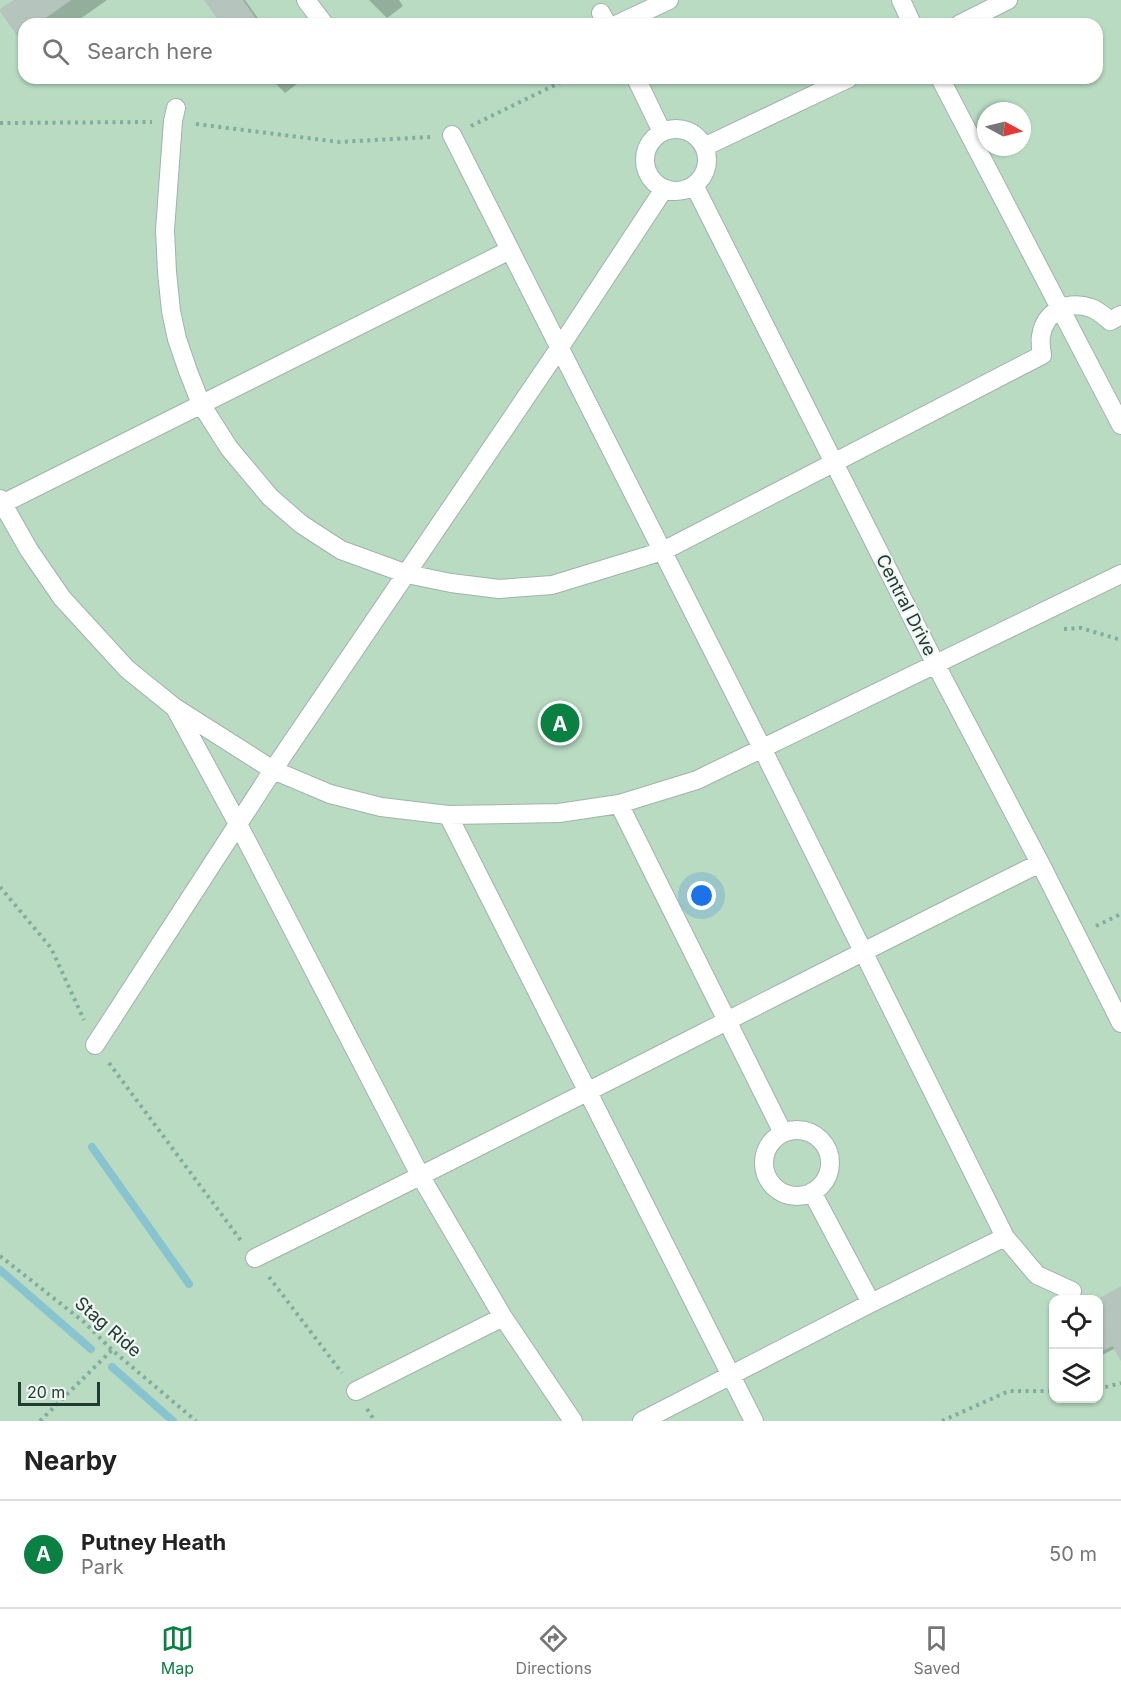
<!DOCTYPE html>
<style>
body{margin:0;font-family:Inter,sans-serif;background:#f6f6f6;color:#222}
.controls{position:absolute;right:18px;bottom:18px;display:grid;overflow:hidden;border-radius:12px;box-shadow:0 2px 4px #0004}
.controls button{width:54px;height:54px;display:grid;place-items:center;padding:0;border:0;border-bottom:2px solid #e0e0e0;background:#fff;color:#222;font:30px sans-serif}
.compass{position:absolute;left:977px;top:102px;width:54px;height:54px;border-radius:50%;background:#fff;box-shadow:0 2px 4px #0004;rotate:97deg}
.scale{position:absolute;left:18px;bottom:15px;width:82px;box-sizing:border-box;padding-left:6px;border:3px solid #213a33;border-top:0;font-size:16px;line-height:21px;white-space:nowrap;color:#213a33;-webkit-text-stroke:4px #f0f7f3;paint-order:stroke}
.you{position:absolute;left:702px;top:896px;width:21px;height:21px;margin:-15px;border:4px solid #fff;border-radius:50%;background:#1a73e8;box-shadow:0 0 0 9px #1a73e833}
.badge{display:grid;place-items:center;width:39px;height:39px;border-radius:50%;background:#0b8043;color:#fff;font-size:20px;font-weight:700}
.pin{position:absolute;translate:-50% -50%;border:3px solid #fff;box-shadow:0 2px 6px #0006}
.list{margin:0;padding:0;list-style:none}
h2{display:flex;justify-content:space-between;align-items:center;height:78px;margin:0;padding:0 24px;font-size:26px}
h2 small{font-size:20px;font-weight:400;color:#767676}
.list li{display:grid;grid-template-columns:39px 1fr auto;gap:18px;align-items:center;box-sizing:border-box;height:108px;padding:0 24px;border-top:2px solid #e0e0e0}
.list b{display:block;font-size:22px;white-space:nowrap}
.list p{margin:0;font-size:20px;white-space:nowrap;color:#767676}
.list em{font-size:20px;font-style:normal;color:#767676}
.icon{flex:none;width:33px;height:33px;fill:none;stroke:currentColor;stroke-width:2;stroke-linecap:round;stroke-linejoin:round}
.map{position:relative;flex:none;width:1121px;height:1421px;overflow:hidden}
.search{position:absolute;background:#fff;box-shadow:0 2px 4px #0004;left:18px;right:18px;top:18px;height:66px;display:flex;align-items:center;gap:15px;box-sizing:border-box;padding:0 21px;border-radius:18px;color:#767676;font-size:22px}
.sheet{height:186px;background:#fff}
nav{display:flex;justify-content:space-around;align-items:center;box-sizing:border-box;height:84px;border-top:2px solid #e0e0e0;background:#fff;font-size:16px;color:#767676}
nav a{display:grid;justify-items:center;gap:3px}
nav .on{color:#0b8043}
.map>svg:first-child{display:block}
.green{fill:#b8dbc2;fill-rule:evenodd}
.shadow{fill:#0003}
.lines{fill:none;stroke-linecap:round;stroke-linejoin:round}
.stream{stroke:#88c4cf;stroke-width:8}
.building{fill:#b5c5be;stroke:#b2c4bc;stroke-width:1.5}
.minor-casing{stroke:#a2b2ac;stroke-width:20}
.path{stroke:#80ad9f;stroke-width:4;stroke-dasharray:3 4.5;stroke-linecap:butt}
.minor{stroke:#fff;stroke-width:18}
.labels{text-anchor:middle;stroke-width:4.5;stroke-linejoin:round;paint-order:stroke}
.street-label{font-size:18px;fill:#213a33;stroke:#f0f7f3}
</style>
<div class="map">
<svg width="1121" height="1421" viewBox="0 0 1121 1421">
<rect width="100%" height="100%" fill="#dfeae5"/>
<path class="green" d="M0 0H1121V1421H0ZM24 24H1097V78H24ZM986 111H1022V147H986ZM1054 1300H1098V1398H1054Z"/>
<path class="shadow" d="M18 0H107L73 24H24V40L20 36Z
M207 0H245L262 24H224Z
M369 0H399L403 6 387 18Z
M270 78H305L285 93Z
M1121 1289V1357L1116 1348 1098 1357V1328L1104 1325Z"/>
<g class="lines">
<path class="stream" d="M92 1147 189 1284
M0 1270 91 1349
M112 1367 173 1421"/>
</g>
<path class="building" d="M15 0H70L36 24H24V33L19 37 0 10Z
M205 0H242L259 24H222Z
M1121 1287V1360L1098 1318V1300Z
M1102 1325 1113 1345 1098 1352V1326Z"/>
<g class="lines">
<defs>
<path id="minor" d="M306 0 324 24
M901 0 912 24
M601 13 607 24
M618 24 669 0
M960 24 1008 0
M636 78 662 132
M940 78 1121 425
M176 108 173 121 165 230 167 272 171 311 177 339 188 371 201 404 229 448 270 497 301 524 341 550 407 574 451 583 499 589 552 585 663 551 1042 355C1041 349 1040 342 1041 336 1045 311 1068 300 1091 308 1098 310 1104 316 1110 321L1121 315
M645 160a31 31 0 1 1 62 0a31 31 0 1 1-62 0Z
M452 135 762 748 1005 1237 871 1303 642 1421
M704 147 849 78
M694 185 936 665 1040 863 1121 1023
M0 499 29 550 62 598 127 669 174 707 273 770 330 794 381 807 448 815 559 813 619 804 697 780 1121 574
M0 505 510 250
M175 708 238 824 421 1177 503 1317 573 1421
M619 804 783 1133
M448 815 754 1421
M95 1045 273 770 560 347 664 189
M764 1163a33 33 0 1 1 66 0a33 33 0 1 1-66 0Z
M812 1192 871 1303
M1005 1237 1037 1275 1072 1291
M255 1258C518 1129 777 994 1040 863
M356 1391 503 1317"/>
</defs>
<use href="#minor" class="minor-casing"/>
<path class="path" d="M0 123 152 122
M196 124 339 142 430 137
M471 126 569 78
M1064 629 1081 628 1121 640
M0 887 51 948 84 1020
M1096 926 1121 914
M109 1063 242 1242
M0 1256 84 1322 112 1350 196 1421
M269 1277 342 1373
M1098 1389 1121 1383
M367 1409 375 1421
M40 1421 112 1350
M942 1421 1009 1391H1054"/>
<use href="#minor" class="minor"/>
</g>
<g class="labels">
<g class="street-label">
<text transform="translate(906 605) rotate(63)" y="6">Central Drive</text>
<text transform="translate(108 1327) rotate(41)" y="6">Stag Ride</text>
</g>
</g>
</svg>
<div class="controls">
<button><svg class="icon" aria-label="locate" viewBox="0 0 24 24"><circle cx="12" cy="12" r="6"/><path d="M12 2v4M12 18v4M2 12h4M18 12h4"/></svg></button>
<button><svg class="icon" aria-label="layers" viewBox="0 0 24 24"><path d="M12 4l9 5-9 5-9-5zM3 14l9 5 9-5"/></svg></button>
</div>
<svg class="compass" viewBox="-18 -18 36 36"><path d="M0-13l5 13h-10z" fill="#e53935"/><path d="M0 13l5-13h-10z" fill="#767676"/></svg>
<div class="scale">20 m</div>
<div class="you"></div>
<div class="pin badge" style="left:560px;top:723px">A</div>
<div class="search"><svg class="icon" aria-label="search" viewBox="0 0 24 24"><circle cx="10" cy="10" r="6"/><path d="M15 15l6 6"/></svg>Search here</div>
</div>
<section class="sheet">
<h2>Nearby<small></small></h2>
<ul class="list">
<li><span class="badge">A</span><div><b>Putney Heath</b><p>Park</p></div><em>50 m</em></li>
</ul>
</section>
<nav>
<a class="on"><svg class="icon" aria-label="map" viewBox="0 0 24 24"><path d="M3 6l6-2 6 2 6-2v14l-6 2-6-2-6 2zM9 4v14M15 6v14"/></svg>Map</a>
<a><svg class="icon" aria-label="directions" viewBox="0 0 24 24"><path d="M12 3l9 9-9 9-9-9zM9 14v-3h6M13 9l2 2-2 2"/></svg>Directions</a>
<a><svg class="icon" aria-label="saved" viewBox="0 0 24 24"><path d="M7 4h10v16l-5-4-5 4z"/></svg>Saved</a>
</nav>
